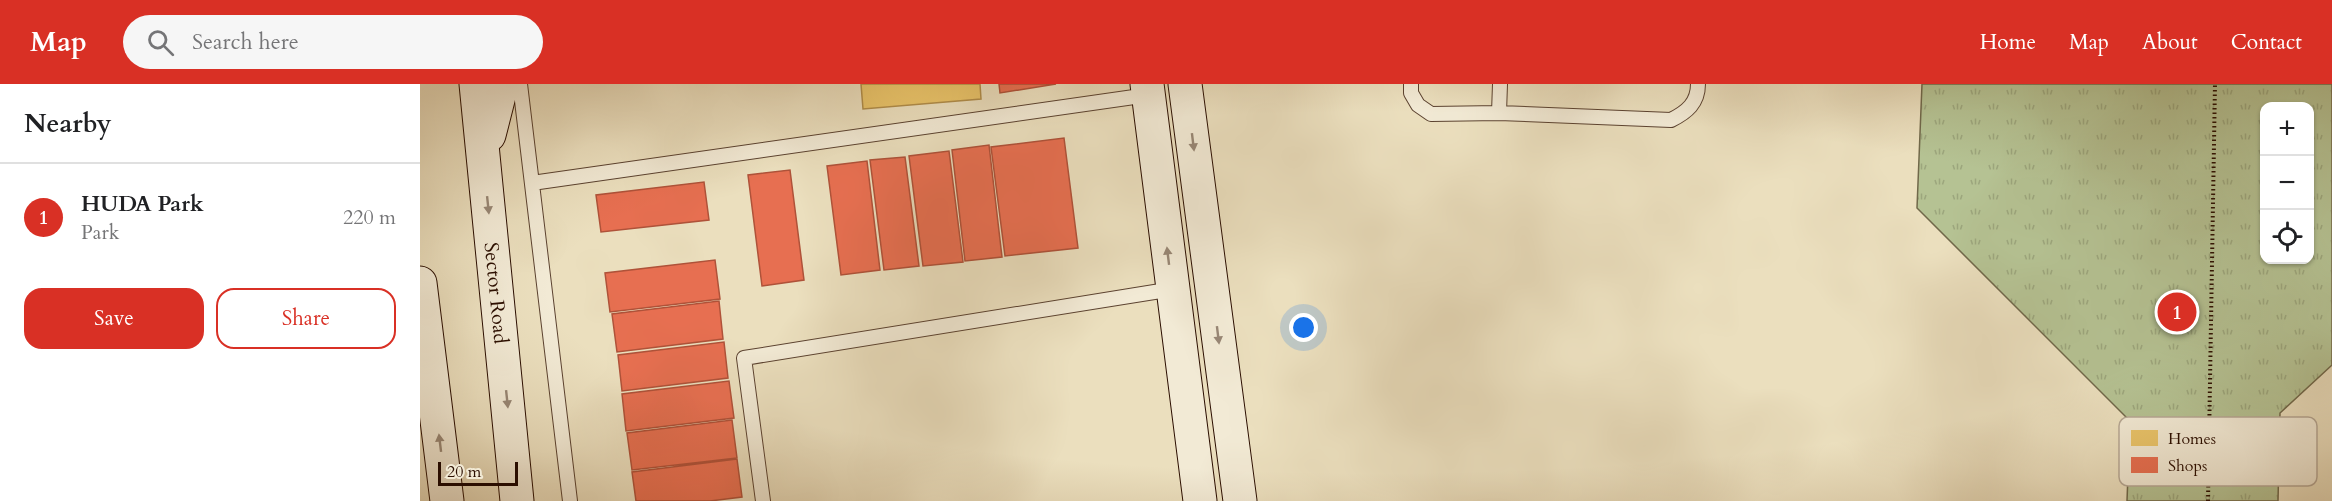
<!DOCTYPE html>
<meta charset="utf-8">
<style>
body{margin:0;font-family:Cardo,serif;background:#f6f6f6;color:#202124}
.controls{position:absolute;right:18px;top:18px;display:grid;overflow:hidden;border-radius:12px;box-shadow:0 2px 4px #0004}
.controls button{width:54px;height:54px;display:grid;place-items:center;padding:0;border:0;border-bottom:2px solid #e0e0e0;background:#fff;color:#202124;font:30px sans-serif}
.scale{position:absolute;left:18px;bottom:15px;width:80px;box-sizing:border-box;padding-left:6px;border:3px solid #2b0e00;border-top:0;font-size:16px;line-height:21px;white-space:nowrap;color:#2b0e00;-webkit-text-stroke:4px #f2ead5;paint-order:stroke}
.you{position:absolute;left:884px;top:244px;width:21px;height:21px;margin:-15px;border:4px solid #fff;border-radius:50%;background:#1a73e8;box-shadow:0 0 0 9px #1a73e833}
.badge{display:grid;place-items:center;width:39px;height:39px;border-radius:50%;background:#d93025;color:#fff;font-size:20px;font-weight:700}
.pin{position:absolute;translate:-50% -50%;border:3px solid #fff;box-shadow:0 2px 6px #0006}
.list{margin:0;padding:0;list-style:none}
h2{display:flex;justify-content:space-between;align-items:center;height:78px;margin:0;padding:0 24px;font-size:26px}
h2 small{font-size:20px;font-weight:400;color:#757577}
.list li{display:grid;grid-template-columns:39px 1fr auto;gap:18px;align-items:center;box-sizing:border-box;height:108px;padding:0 24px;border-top:2px solid #e0e0e0}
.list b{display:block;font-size:22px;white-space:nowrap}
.list p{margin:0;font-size:20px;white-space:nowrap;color:#757577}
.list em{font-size:20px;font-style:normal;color:#757577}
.actions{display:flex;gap:12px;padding:18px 24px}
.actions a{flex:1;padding:14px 0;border:2px solid #d93025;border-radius:18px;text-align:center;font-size:21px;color:#d93025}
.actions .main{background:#d93025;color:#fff}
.icon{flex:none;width:33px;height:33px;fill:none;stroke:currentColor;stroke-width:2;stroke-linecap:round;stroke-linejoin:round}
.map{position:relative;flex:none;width:1912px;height:417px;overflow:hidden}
header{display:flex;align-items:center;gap:36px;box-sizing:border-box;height:84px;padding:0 30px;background:#d93025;color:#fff}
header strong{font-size:28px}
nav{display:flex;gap:33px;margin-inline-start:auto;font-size:21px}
.search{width:420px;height:54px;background:#f6f6f6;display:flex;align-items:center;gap:15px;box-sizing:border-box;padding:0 21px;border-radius:33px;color:#757577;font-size:22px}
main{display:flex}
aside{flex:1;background:#fff}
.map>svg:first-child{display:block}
.grass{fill:url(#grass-tufts);stroke:#70684a;stroke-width:1.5;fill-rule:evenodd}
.homes{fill:#e9c46a;stroke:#b08d4a;stroke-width:1.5}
.shops{fill:#e76f51;stroke:#af5239;stroke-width:1.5}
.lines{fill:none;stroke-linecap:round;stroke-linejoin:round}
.lane-casing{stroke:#5b4230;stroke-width:16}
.secondary-casing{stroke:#2b0e00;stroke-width:35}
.path{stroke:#2b0e00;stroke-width:4;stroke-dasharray:1.5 3;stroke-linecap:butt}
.lane{stroke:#f2ead5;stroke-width:14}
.secondary{stroke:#f2ead5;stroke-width:33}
.oneway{fill:#988775}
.labels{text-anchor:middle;stroke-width:6;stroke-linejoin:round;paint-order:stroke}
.street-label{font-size:20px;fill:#2b0e00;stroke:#f2ead5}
.key{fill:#f2ead5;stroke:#b6a895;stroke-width:1.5}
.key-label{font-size:16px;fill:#2b0e00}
</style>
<header>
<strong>Map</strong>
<div class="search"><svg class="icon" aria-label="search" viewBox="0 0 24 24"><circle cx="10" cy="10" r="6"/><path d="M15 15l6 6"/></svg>Search here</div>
<nav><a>Home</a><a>Map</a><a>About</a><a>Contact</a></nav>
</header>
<main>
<aside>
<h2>Nearby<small></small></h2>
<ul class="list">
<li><span class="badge">1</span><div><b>HUDA Park</b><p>Park</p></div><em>220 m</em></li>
</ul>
<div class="actions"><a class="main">Save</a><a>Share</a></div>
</aside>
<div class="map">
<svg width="1912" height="417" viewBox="0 0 1912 417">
<defs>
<pattern id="grass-tufts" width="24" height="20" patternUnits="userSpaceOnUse" patternTransform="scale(1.5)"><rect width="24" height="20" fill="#b5c293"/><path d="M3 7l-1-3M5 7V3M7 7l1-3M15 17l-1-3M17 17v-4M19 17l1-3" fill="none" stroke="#9ca67d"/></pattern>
</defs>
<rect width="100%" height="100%" fill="#ebdfbe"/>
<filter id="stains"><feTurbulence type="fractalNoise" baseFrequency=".00333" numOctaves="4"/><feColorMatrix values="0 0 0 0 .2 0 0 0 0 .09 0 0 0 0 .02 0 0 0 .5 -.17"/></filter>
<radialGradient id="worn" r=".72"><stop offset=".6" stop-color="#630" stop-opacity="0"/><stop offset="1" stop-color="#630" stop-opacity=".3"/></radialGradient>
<path class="grass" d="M1502 0H1912V281L1860 329 1858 417H1707L1710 337 1497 124ZM1844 22H1890V176H1844Z"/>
<path class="homes" d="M441 0H560L561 15 443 25Z"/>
<path class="shops" d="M579 0H636L580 9Z
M644 54 658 164 585 172 571 63Z
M569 61 582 173 545 177 532 66Z
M529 67 543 178 503 182 489 72Z
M485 73 499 182 464 186 450 76Z
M447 77 460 186 421 191 407 82Z
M370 86 384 196 342 202 328 91Z
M284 98 289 136 181 148 176 111Z
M295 176 300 215 190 228 185 189Z
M299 217 303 255 197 268 192 230Z
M304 258 308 294 202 307 198 271Z
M309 297 314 334 206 347 202 310Z
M312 336 317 374 212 386 207 349Z
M317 375 322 413 290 417H216L212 388Z"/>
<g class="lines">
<defs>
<path id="lane" d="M100 0 150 417
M991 0V9L998 21 1011 30 1079 29 1251 36C1267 28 1278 19 1278 0
M1079 29 1080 0
M112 99 728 11
M343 417 324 274 753 205"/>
<g id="secondary">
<path id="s1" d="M56 0 97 417"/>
<path d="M727 0 780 417"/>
<path d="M765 0 820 417"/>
<path d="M69 51 82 0"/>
<path d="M0 199 27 417"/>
</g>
</defs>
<use href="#lane" class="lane-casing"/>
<use href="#secondary" class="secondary-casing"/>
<path class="path" d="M1788 417 1795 0"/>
<use href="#lane" class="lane"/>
<use href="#secondary" class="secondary"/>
</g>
<defs><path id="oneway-solid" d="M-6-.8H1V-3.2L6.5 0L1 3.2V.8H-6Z" transform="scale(1.5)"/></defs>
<g class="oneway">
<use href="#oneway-solid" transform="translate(773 58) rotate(83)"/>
<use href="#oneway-solid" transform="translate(68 121) rotate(84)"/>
<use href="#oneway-solid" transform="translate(748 172) rotate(-97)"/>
<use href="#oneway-solid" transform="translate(798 251) rotate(83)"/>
<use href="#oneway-solid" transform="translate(87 315) rotate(84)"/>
<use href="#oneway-solid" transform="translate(20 359) rotate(-97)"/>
</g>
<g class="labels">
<g class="street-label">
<text dy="7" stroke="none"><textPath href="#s1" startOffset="210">Sector Road</textPath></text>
</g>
</g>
<rect x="1699" y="333" width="198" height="69" rx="9" class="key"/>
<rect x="1711" y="346" width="27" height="16" fill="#e9c46a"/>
<rect x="1711" y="373" width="27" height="16" fill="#e76f51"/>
<g class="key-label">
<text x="1748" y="360">Homes</text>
<text x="1748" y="387">Shops</text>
</g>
<rect width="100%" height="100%" filter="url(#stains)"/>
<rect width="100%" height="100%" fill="url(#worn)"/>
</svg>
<div class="controls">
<button>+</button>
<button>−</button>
<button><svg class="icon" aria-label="locate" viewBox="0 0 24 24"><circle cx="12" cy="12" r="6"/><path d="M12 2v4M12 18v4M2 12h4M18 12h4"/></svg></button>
</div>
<div class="scale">20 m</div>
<div class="you"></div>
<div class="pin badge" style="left:1757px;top:228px">1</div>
</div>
</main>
